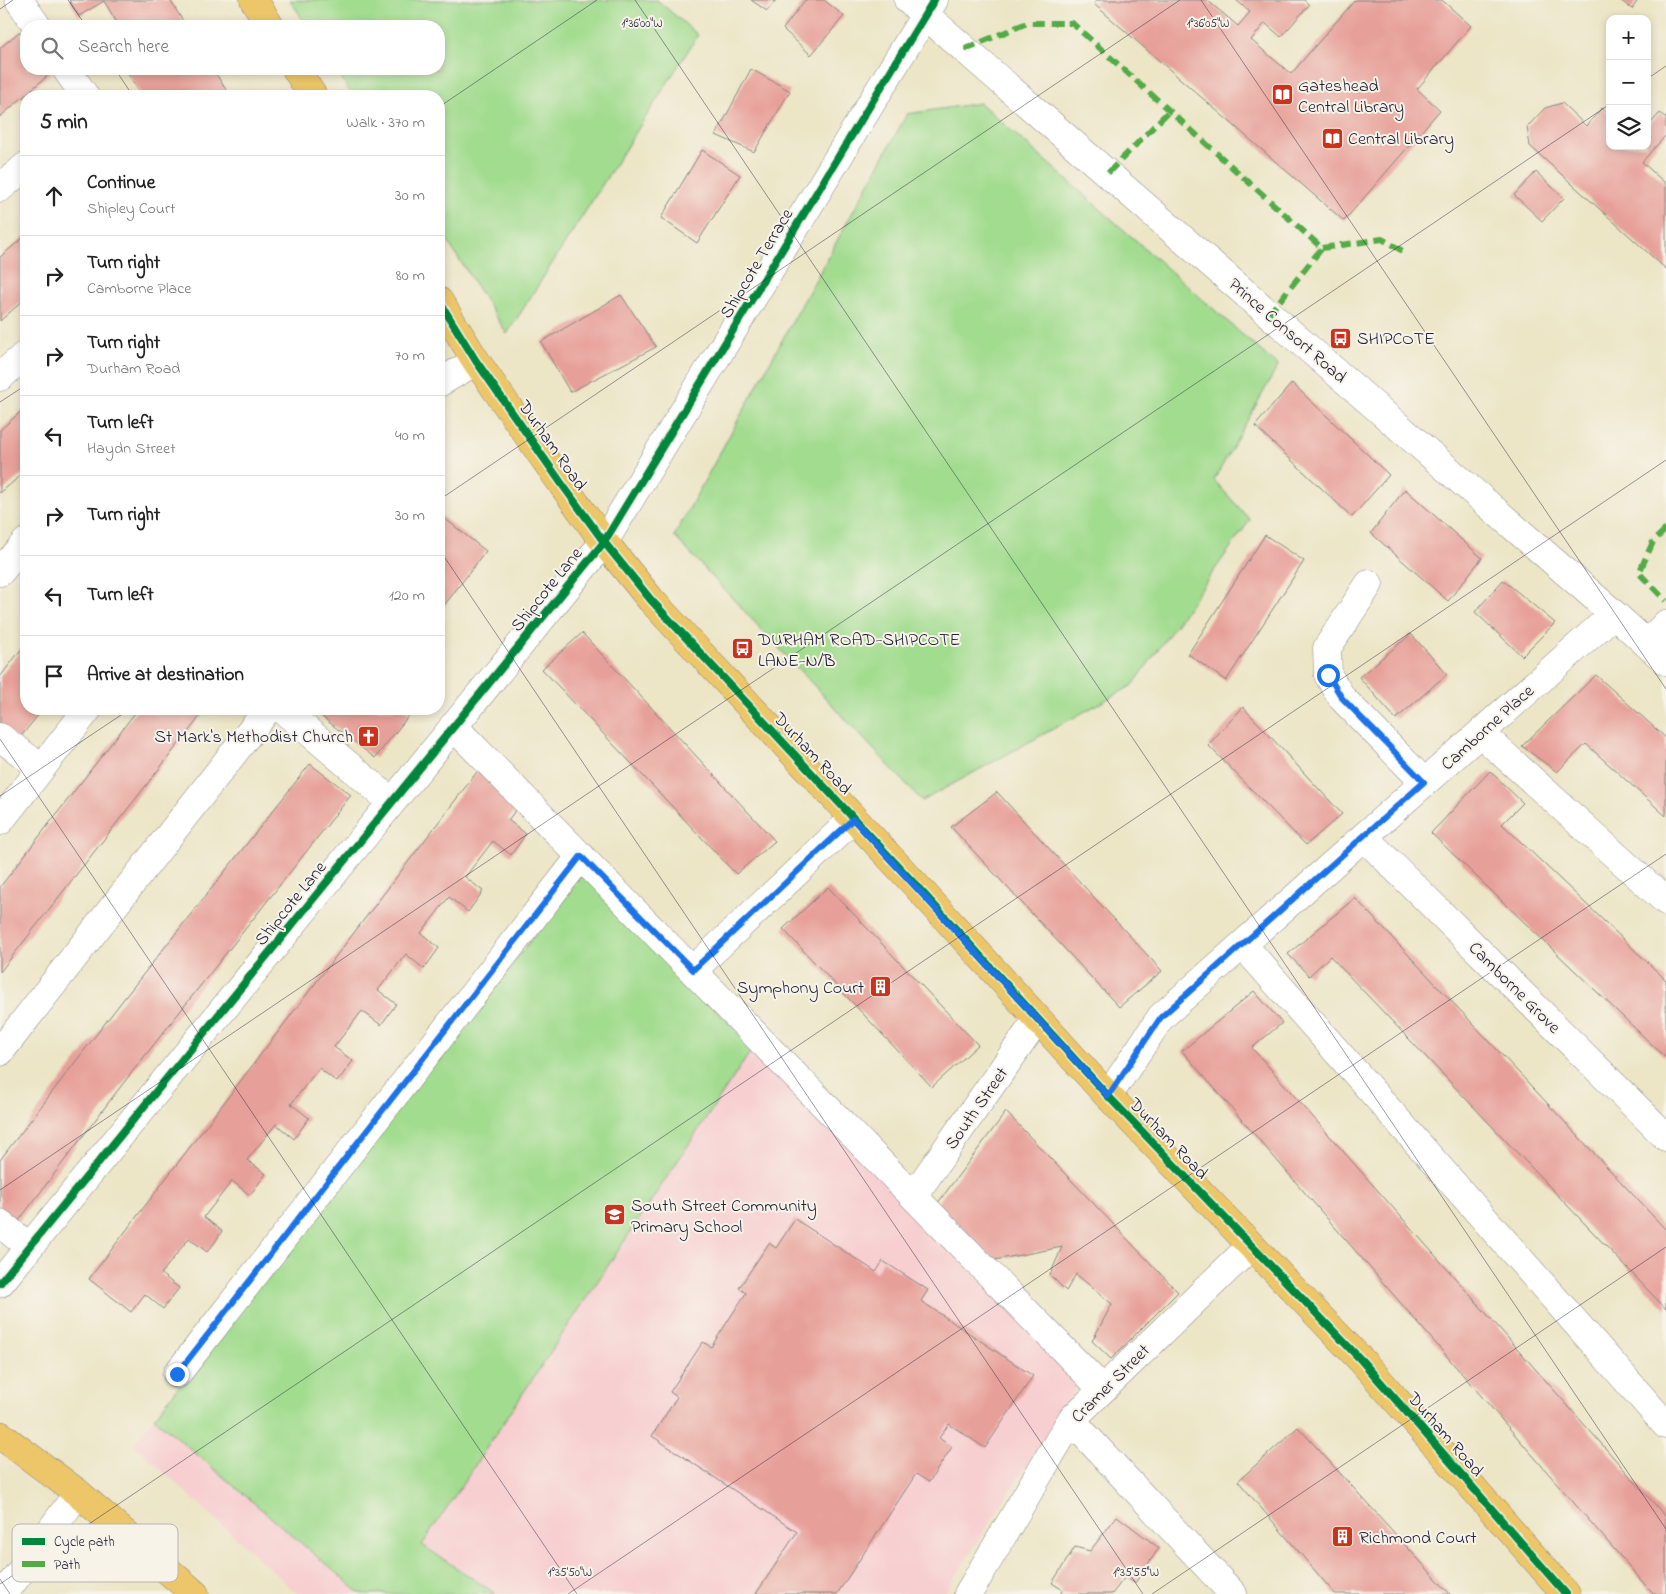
<!DOCTYPE html>
<meta charset="utf-8">
<style>
body{margin:0;font-family:"Indie Flower",sans-serif;background:#f2f2f2;color:#222}
.controls{position:absolute;right:15px;top:15px;display:grid;overflow:hidden;border-radius:10px;box-shadow:0 2px 8px #0003}
.controls button{width:45px;height:45px;display:grid;place-items:center;padding:0;border:0;border-bottom:1px solid #e0e0e0;background:#fff;color:#222;font:25px sans-serif}
.stop{position:absolute;width:15px;height:15px;margin:-11px;border:4px solid #1a73e8;border-radius:50%;background:#fff}
.stop.end{background:#1a73e8;border-color:#fff;box-shadow:0 1px 5px #0008}
.list{margin:0;padding:0;list-style:none}
h2{display:flex;justify-content:space-between;align-items:center;height:65px;margin:0;padding:0 20px;font-size:21px}
h2 small{font-size:16px;font-weight:400;color:#767676}
.list li{display:grid;grid-template-columns:32px 1fr auto;gap:15px;align-items:center;box-sizing:border-box;height:80px;padding:0 20px;border-top:1px solid #e0e0e0}
.list b{display:block;font-size:19px;white-space:nowrap}
.list p{margin:0;font-size:16px;white-space:nowrap;color:#767676}
.list em{font-size:16px;font-style:normal;color:#767676}
.icon{flex:none;width:28px;height:28px;fill:none;stroke:currentColor;stroke-width:2;stroke-linecap:round;stroke-linejoin:round}
.map{position:relative;flex:none;width:1666px;height:1594px;overflow:hidden}
.search{position:absolute;background:#fff;box-shadow:0 2px 8px #0003;left:20px;top:20px;width:425px;height:55px;display:flex;align-items:center;gap:12px;box-sizing:border-box;padding:0 18px;border-radius:20px;color:#767676;font-size:19px}
.panel{position:absolute;background:#fff;box-shadow:0 2px 8px #0003;left:20px;top:90px;width:425px;height:625px;border-radius:20px}
.map>svg:first-child{display:block}
.built{fill:#f7cfd0}
.green{fill:#a2dc8f;stroke:#627f65}
.building{fill:#e7a099}
.lines{fill:none;stroke-linecap:round;stroke-linejoin:round}
.minor-casing{stroke:#878480;stroke-width:29}
.major-casing{stroke:#878480;stroke-width:29}
.minor{stroke:#fff;stroke-width:28}
.major{stroke:#ecc669;stroke-width:28}
.quiet{stroke:#53aa46;stroke-width:6;stroke-dasharray:12 6;stroke-linecap:butt}
.cycleway-casing{stroke:#f7f3e8;stroke-width:11}
.cycleway{stroke:#00873e;stroke-width:8}
.route{stroke:#1a73e8;stroke-width:6}
.ticks{fill:none;stroke:#22223b;stroke-width:1;stroke-opacity:0.45}
.labels{text-anchor:middle;stroke-width:4;stroke-linejoin:round;paint-order:stroke}
.poi-label{font-size:18px;fill:#22223b;stroke:#f7f3e8;text-anchor:start}
.street-label{font-size:18px;fill:#22223b;stroke:#f7f3e8}
.key{fill:#f7f3e8;stroke:#b7b4b4;stroke-width:1}
.key-label{font-size:14px;fill:#22223b}
.ticks-label{font-size:12px;text-anchor:middle;fill:#22223b;stroke:#f7f3e8;stroke-width:4;stroke-linejoin:round;paint-order:stroke}
</style>
<div class="map">
<svg width="1666" height="1594" viewBox="0 0 1666 1594">
<rect width="100%" height="100%" fill="#f7f3e8"/>
<filter id="ink" filterUnits="userSpaceOnUse"><feTurbulence type="fractalNoise" baseFrequency=".02" numOctaves="2"/><feDisplacementMap in="SourceGraphic" scale="10" xChannelSelector="R" yChannelSelector="G"/><feConvolveMatrix kernelMatrix="1 2 1 2 8 2 1 2 1" color-interpolation-filters="sRGB"/></filter>
<filter id="wash" filterUnits="userSpaceOnUse"><feTurbulence type="fractalNoise" baseFrequency=".0096" numOctaves="4" result="noise"/><feDisplacementMap in="SourceGraphic" scale="20" xChannelSelector="R" yChannelSelector="G"/><feGaussianBlur stdDeviation="1.12" result="paint"/><feColorMatrix in="noise" values="0 0 0 0 0 0 0 0 0 0 0 0 0 0 0 0 0 1.4 0 .05"/><feComposite in="paint" operator="in"/></filter>
<g filter="url(#wash)">
<rect width="100%" height="100%" fill="#ece5c6"/>
<path class="built" d="M583 874 1080 1382 944 1594H298L133 1444Z"/>
<path class="green" d="M290 0H657L698 35 507 334 439 228V96H353L335 69H439V26H307Z
M980 103 1278 366 1214 480 1250 520 1133 685 922 801 674 536 907 114Z
M583 874 753 1048 422 1545 496 1594H361L154 1418Z"/>
<g id="blocks">
<path class="building" d="M69 0H170L186 26H119L104 1 79 16Z
M751 0H776L767 11Z
M805 0H824L844 16 811 55 783 29Z
M1097 0H1207L1238 26 1250 12 1236 0H1304L1309 5 1281 37 1265 23 1251 40 1291 74 1355 0H1442L1471 26 1417 89 1440 110 1344 221 1094 4Z
M1620 0H1638L1632 9Z
M19 32 26 41V69H51L53 71 0 117V48Z
M125 69H213L230 96H142Z
M751 69 790 91 754 152 716 135Z
M1562 103 1586 126 1602 108 1610 115V146H1647V127L1660 113 1666 118V135L1642 162 1666 184V269L1530 146 1527 127 1545 108Z
M702 150 740 175 697 243 661 218Z
M1536 172 1564 198 1542 221 1514 195Z
M26 235V298L0 321V257Z
M621 295 656 347 570 392 541 342Z
M1292 383 1389 475 1352 517 1255 426Z
M26 407V471L0 493V430Z
M1405 489 1482 558 1448 601 1371 533Z
M439 514 486 551 439 612Z
M1265 535 1304 561 1226 681 1188 654Z
M1503 580 1555 623 1522 656 1475 612Z
M582 633 775 841 736 874 542 669Z
M1411 634 1447 674 1396 719 1359 677Z
M26 643V709H43L18 740 0 726V677Z
M1596 675 1666 738V816L1586 744 1557 772 1522 746Z
M1243 707 1342 814 1306 845 1208 745Z
M138 709H206L0 972V887Z
M312 709H404L410 714 375 758Z
M310 764 351 795 118 1090 17 1223 0 1210V1160L119 1005Z
M480 768 522 802 508 820 526 834 511 855 493 841 465 877 483 891 468 912 449 897 421 933 439 948 424 969 406 954 378 990 396 1004 381 1025 362 1011 334 1047 353 1061 337 1082 319 1068 291 1104 309 1118 294 1139 276 1124 247 1160 266 1174 250 1195 232 1181 204 1217 222 1231 215 1242 207 1252 189 1238 161 1274 179 1288 163 1309 145 1294 131 1312 89 1279Z
M1490 771 1523 803 1502 824 1666 980V1058L1431 833Z
M997 792 1162 971 1119 1007 951 827Z
M828 887 978 1045 932 1087 783 929Z
M1355 898 1666 1230V1309L1330 956 1309 976 1288 954Z
M1254 991 1282 1023 1252 1048 1666 1517V1594H1653L1182 1051Z
M1006 1112 1178 1292 1111 1359 1092 1341 1112 1304 1076 1274 1066 1291 1050 1275 1062 1247 979 1263 934 1208Z
M795 1219 876 1272 883 1261 928 1290 921 1301 1033 1376 985 1448 949 1424 939 1438 952 1447 929 1482 916 1474 837 1594H756L797 1532 652 1436 677 1397 670 1392 703 1342 711 1347 746 1293 739 1288 769 1243 776 1248Z
M1298 1427 1450 1594H1335L1238 1481Z
M1117 1516 1159 1548 1135 1583 1125 1577 1112 1594H1060L1063 1590 1052 1583 1075 1547 1090 1551Z"/>
</g>
</g>
<g filter="url(#ink)">
<use href="#blocks" fill-opacity="0" stroke="#878480" stroke-width="1"/>
<g class="lines">
<defs>
<path id="minor" d="M19 0 37 26
M908 0 1614 614 1666 661
M66 69 85 96
M0 188 26 166
M0 377 26 354
M439 383 476 361
M0 572 26 542
M1369 584 1327 648 1328 675 1342 698 1424 782
M1647 644 1666 624
M282 709 392 802
M453 726 1102 1389
M1480 733 1666 901
M0 737 41 768
M0 821 88 709
M1364 837 1666 1137
M1243 945 1666 1425
M693 970 853 819
M0 1052 268 709
M1108 1096 1161 1017 1614 614
M914 1195 1037 1020
M0 1223 29 1247
M0 1283 604 542 934 0
M177 1374 581 856
M1071 1420 1233 1594
M4 1594 78 1493
M968 1594 1071 1420 1251 1246"/>
<path id="major" d="M254 0 270 26
M296 69 313 96
M439 301 476 361 564 487 604 542 651 600 922 892 1108 1096 1362 1361 1566 1594
M0 1435 78 1493 195 1594"/>
</defs>
<use href="#minor" class="minor-casing"/>
<use href="#major" class="major-casing"/>
<use href="#minor" class="minor"/>
<use href="#major" class="major"/>
<path class="quiet" d="M965 49 1027 23H1072L1322 248 1269 314
M1108 173 1169 111
M1322 248 1382 239 1406 253
M1666 529 1653 542 1639 573 1666 601"/>
<defs>
<path id="cycleway" d="M439 301 476 361 564 487 604 542 651 600 922 892 1108 1096 1362 1361 1566 1594
M0 1283 604 542 934 0"/>
</defs>
<use href="#cycleway" class="cycleway-casing"/>
<use href="#cycleway" class="cycleway"/>
</g>
</g>
<g class="lines" filter="url(#ink)">
<path class="route" d="M177 1374 581 856 693 970 853 819 1108 1096 1161 1017 1424 782 1342 698 1328 675"/>
</g>
<path class="ticks" d="M68 0 86 26M635 0 1666 1529M1201 0 1666 689M0 9 13 0M115 69 133 96M1647 79 1666 66M439 107 597 0M0 402 26 385M439 500 1180 0M439 549 1143 1594M0 739 577 1594M0 796 130 709M0 1190 1610 104M0 1579 10 1594M0 1584 1666 460M568 1594 1666 854M1152 1594 1666 1247"/>
<defs>
<symbol id="library-square" viewBox="-11 -11 22 22"><rect x="-9" y="-9" width="18" height="18" rx="4" fill="#c8321e" stroke="#f7f3e8"/><path d="M-6-4Q-3-5.5-.7-3.5V5Q-3 3-6 4ZM6-4Q3-5.5 .7-3.5V5Q3 3 6 4Z" fill="#fff"/></symbol>
<symbol id="bus-square" viewBox="-11 -11 22 22"><rect x="-9" y="-9" width="18" height="18" rx="4" fill="#c8321e" stroke="#f7f3e8"/><path d="M-5-6H5V4H4V6H2V4H-2V6H-4V4H-5ZM-3.5-4V0h7V-4ZM-3.5 1.2v1.5H-2V1.2ZM2 1.2v1.5H3.5V1.2Z" fill="#fff"/></symbol>
<symbol id="church-square" viewBox="-11 -11 22 22"><rect x="-9" y="-9" width="18" height="18" rx="4" fill="#c8321e" stroke="#f7f3e8"/><path d="M-1.2-6h2.4v3.5h3.3v2.4h-3.3V6h-2.4V-.1h-3.3v-2.4h3.3Z" fill="#fff"/></symbol>
<symbol id="building-square" viewBox="-11 -11 22 22"><rect x="-9" y="-9" width="18" height="18" rx="4" fill="#c8321e" stroke="#f7f3e8"/><path d="M-4-6H4V6H1V3H-1V6H-4ZM-2.5-4.3h1.7v1.8h-1.7ZM.8-4.3h1.7v1.8H.8ZM-2.5-1h1.7V.8h-1.7ZM.8-1h1.7V.8H.8Z" fill="#fff"/></symbol>
<symbol id="school-square" viewBox="-11 -11 22 22"><rect x="-9" y="-9" width="18" height="18" rx="4" fill="#c8321e" stroke="#f7f3e8"/><path d="M0-5L7-2L0 1L-7-2ZM-4 1L0 2.5L4 1V4Q0 6-4 4Z" fill="#fff"/></symbol>
</defs>
<g fill-rule="evenodd">
<use href="#library-square" x="1270" y="82" width="25" height="25"/>
<use href="#library-square" x="1320" y="126" width="25" height="25"/>
<use href="#bus-square" x="1328" y="326" width="25" height="25"/>
<use href="#bus-square" x="730" y="636" width="25" height="25"/>
<use href="#church-square" x="356" y="724" width="25" height="25"/>
<use href="#building-square" x="868" y="974" width="25" height="25"/>
<use href="#school-square" x="602" y="1202" width="25" height="25"/>
<use href="#building-square" x="1330" y="1524" width="25" height="25"/>
</g>
<g class="labels">
<g class="poi-label">
<text x="1298" y="91">Gateshead<tspan x="1298" dy="21">Central Library</tspan></text>
<text x="1348" y="144">Central Library</text>
<text x="1357" y="344">SHIPCOTE</text>
<text x="758" y="645">DURHAM ROAD-SHIPCOTE<tspan x="758" dy="21">LANE-N/B</tspan></text>
<text x="353" y="742" text-anchor="end">St Mark's Methodist Church</text>
<text x="864" y="993" text-anchor="end">Symphony Court</text>
<text x="631" y="1211">South Street Community<tspan x="631" dy="21">Primary School</tspan></text>
<text x="1359" y="1543">Richmond Court</text>
</g>
<g class="street-label">
<text transform="translate(756 263) rotate(-59)" y="6">Shipcote Terrace</text>
<text transform="translate(1288 330) rotate(41)" y="6">Prince Consort Road</text>
<text transform="translate(553 445) rotate(55)" y="6">Durham Road</text>
<text transform="translate(546 589) rotate(-51)" y="6">Shipcote Lane</text>
<text transform="translate(1487 727) rotate(-42)" y="6">Camborne Place</text>
<text transform="translate(813 753) rotate(47)" y="6">Durham Road</text>
<text transform="translate(290 903) rotate(-51)" y="6">Shipcote Lane</text>
<text transform="translate(1515 987) rotate(45)" y="6">Camborne Grove</text>
<text transform="translate(976 1108) rotate(-55)" y="6">South Street</text>
<text transform="translate(1169 1138) rotate(46)" y="6">Durham Road</text>
<text transform="translate(1110 1383) rotate(-45)" y="6">Cramer Street</text>
<text transform="translate(1446 1434) rotate(49)" y="6">Durham Road</text>
</g>
</g>
<rect x="12" y="1524" width="166" height="58" rx="8" class="key"/>
<rect x="22" y="1538" width="23" height="7" fill="#00873e"/>
<rect x="22" y="1561" width="23" height="6" fill="#53aa46"/>
<g class="key-label">
<text x="54" y="1546">Cycle path</text>
<text x="54" y="1569">Path</text>
</g>
<g class="ticks-label">
<text x="642" y="27">1°36'00"W</text>
<text x="1208" y="27">1°36'05"W</text>
<text x="570" y="1576">1°35'50"W</text>
<text x="1136" y="1576">1°35'55"W</text>
</g>
</svg>
<div class="controls">
<button>+</button>
<button>−</button>
<button><svg class="icon" aria-label="layers" viewBox="0 0 24 24"><path d="M12 4l9 5-9 5-9-5zM3 14l9 5 9-5"/></svg></button>
</div>
<div class="stop" style="left:1328px;top:675px"></div>
<div class="stop end" style="left:177px;top:1374px"></div>
<div class="search"><svg class="icon" aria-label="search" viewBox="0 0 24 24"><circle cx="10" cy="10" r="6"/><path d="M15 15l6 6"/></svg>Search here</div>
<section class="panel">
<h2>5 min<small>Walk · 370 m</small></h2>
<ul class="list">
<li><svg class="icon" aria-label="ahead" viewBox="0 0 24 24"><path d="M12 20V5M6 11l6-6 6 6"/></svg><div><b>Continue</b><p>Shipley Court</p></div><em>30 m</em></li>
<li><svg class="icon" aria-label="right" viewBox="0 0 24 24"><path d="M7 20v-9h11M14 6l5 5-5 5"/></svg><div><b>Turn right</b><p>Camborne Place</p></div><em>80 m</em></li>
<li><svg class="icon" aria-label="right" viewBox="0 0 24 24"><path d="M7 20v-9h11M14 6l5 5-5 5"/></svg><div><b>Turn right</b><p>Durham Road</p></div><em>70 m</em></li>
<li><svg class="icon" aria-label="left" viewBox="0 0 24 24"><path d="M17 20v-9H6M10 6l-5 5 5 5"/></svg><div><b>Turn left</b><p>Haydn Street</p></div><em>40 m</em></li>
<li><svg class="icon" aria-label="right" viewBox="0 0 24 24"><path d="M7 20v-9h11M14 6l5 5-5 5"/></svg><div><b>Turn right</b></div><em>30 m</em></li>
<li><svg class="icon" aria-label="left" viewBox="0 0 24 24"><path d="M17 20v-9H6M10 6l-5 5 5 5"/></svg><div><b>Turn left</b></div><em>120 m</em></li>
<li><svg class="icon" aria-label="arrive" viewBox="0 0 24 24"><path d="M6 21V4h12l-3 4 3 4H6"/></svg><div><b>Arrive at destination</b></div></li>
</ul>
</section>
</div>
